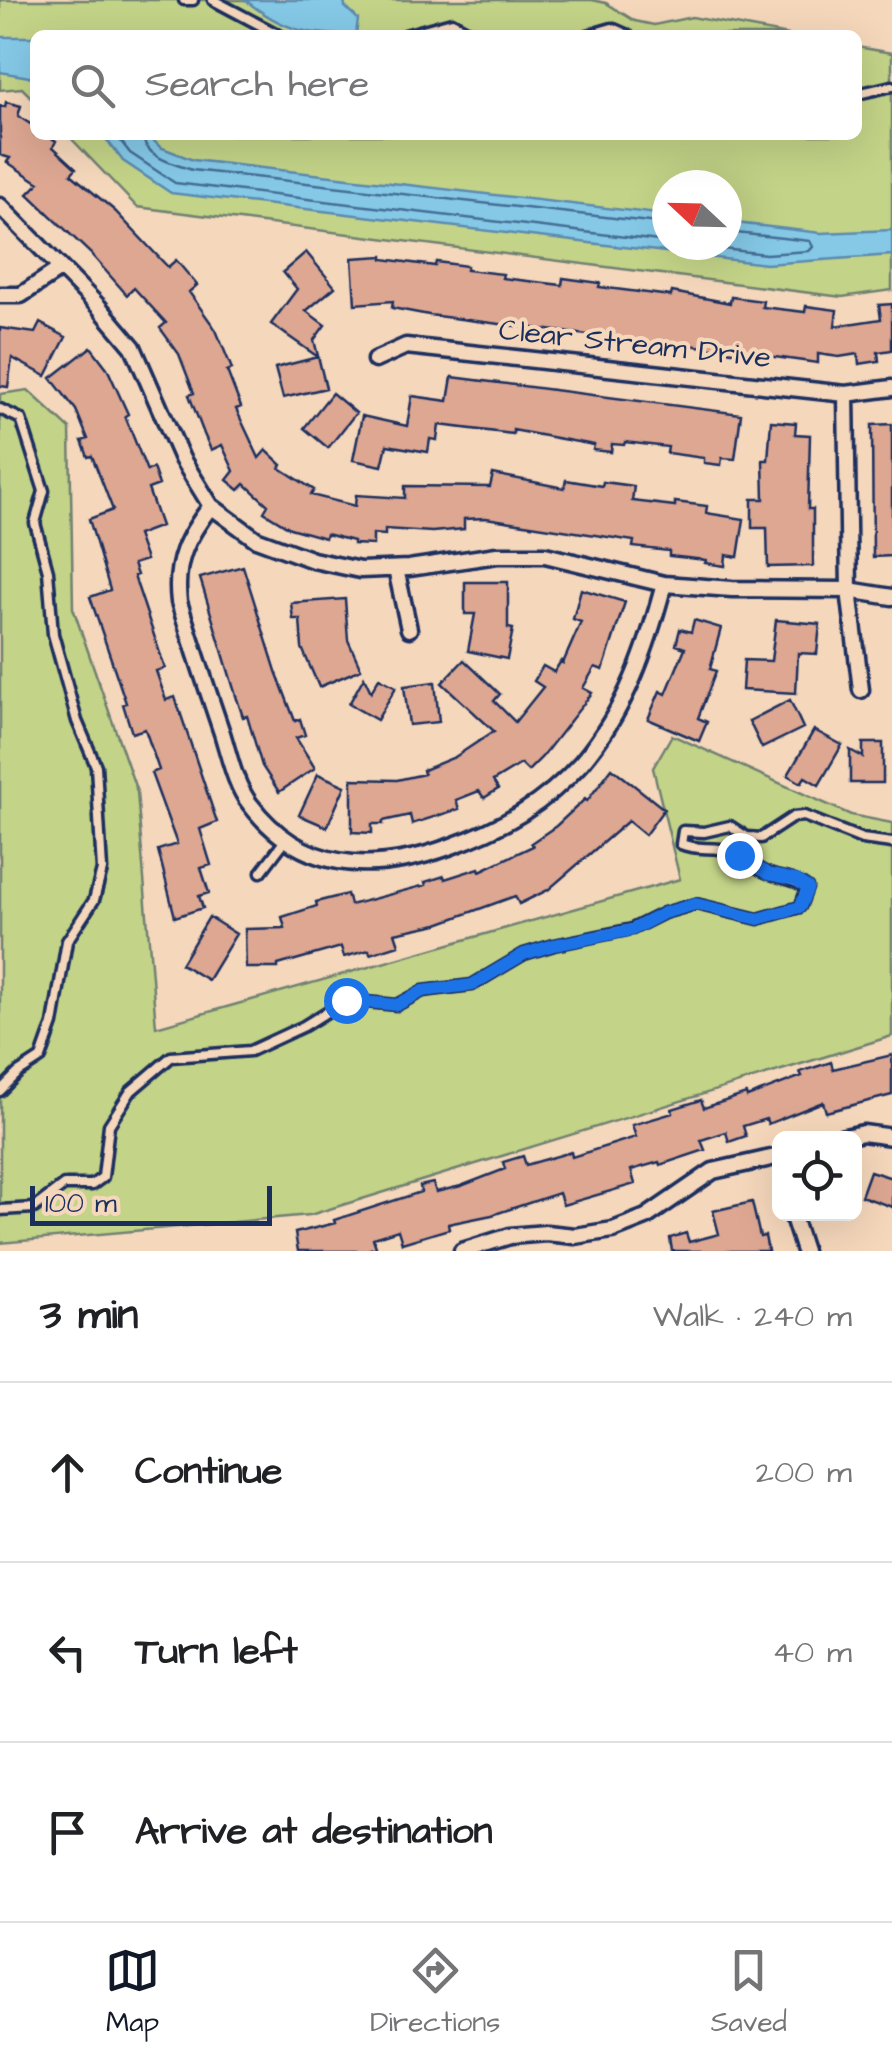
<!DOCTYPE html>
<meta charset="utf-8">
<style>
body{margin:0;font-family:"Architects Daughter",sans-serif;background:#f2f2f2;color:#202124}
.controls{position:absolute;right:30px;bottom:30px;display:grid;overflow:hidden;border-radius:15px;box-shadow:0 10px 40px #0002}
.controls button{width:90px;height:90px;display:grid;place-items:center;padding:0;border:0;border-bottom:2px solid #e0e0e0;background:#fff;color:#202124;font:50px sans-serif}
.compass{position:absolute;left:652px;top:170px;width:90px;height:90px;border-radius:50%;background:#fff;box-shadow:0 10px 40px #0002;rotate:292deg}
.scale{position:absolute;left:30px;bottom:25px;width:242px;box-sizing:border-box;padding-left:10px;border:5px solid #1b2f5e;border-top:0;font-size:28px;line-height:35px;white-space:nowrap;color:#1b2f5e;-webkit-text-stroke:8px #f5d7bb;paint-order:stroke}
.stop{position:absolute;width:30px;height:30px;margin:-22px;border:8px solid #1a73e8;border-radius:50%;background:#fff}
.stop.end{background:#1a73e8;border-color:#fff;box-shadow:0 2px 10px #0008}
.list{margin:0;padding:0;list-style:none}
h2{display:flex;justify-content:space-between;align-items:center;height:130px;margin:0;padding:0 40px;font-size:42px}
h2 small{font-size:32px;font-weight:400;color:#757577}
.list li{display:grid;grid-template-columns:65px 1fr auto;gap:30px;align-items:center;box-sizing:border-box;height:180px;padding:0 40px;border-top:2px solid #e0e0e0}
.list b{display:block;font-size:38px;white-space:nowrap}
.list em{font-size:32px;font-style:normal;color:#757577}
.icon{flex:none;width:55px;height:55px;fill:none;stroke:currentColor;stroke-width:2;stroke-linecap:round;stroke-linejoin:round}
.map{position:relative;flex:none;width:892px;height:1251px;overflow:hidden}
.search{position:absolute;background:#fff;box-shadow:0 10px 40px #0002;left:30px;right:30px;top:30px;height:110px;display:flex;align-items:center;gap:25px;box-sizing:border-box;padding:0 35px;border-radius:15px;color:#757577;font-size:38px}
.sheet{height:670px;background:#fff}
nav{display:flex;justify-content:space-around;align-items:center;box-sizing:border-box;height:140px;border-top:2px solid #e0e0e0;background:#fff;font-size:28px;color:#757577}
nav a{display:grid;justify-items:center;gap:5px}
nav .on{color:#111827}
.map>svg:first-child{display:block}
.green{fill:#c3d387;stroke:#6f8172;stroke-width:2.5;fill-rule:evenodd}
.water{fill:#85c9e7;stroke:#5b8bb0;stroke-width:2.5}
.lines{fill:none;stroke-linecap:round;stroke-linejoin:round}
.shore{stroke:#456d95;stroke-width:2.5}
.building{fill:#dda792;stroke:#1b2f5e;stroke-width:2.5}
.lane-casing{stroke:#1b2f5e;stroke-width:15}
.street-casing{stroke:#1b2f5e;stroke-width:21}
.lane{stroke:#f5d7bb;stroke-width:8}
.street{stroke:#f5d7bb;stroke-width:14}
.route{stroke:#1a73e8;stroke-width:12}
.labels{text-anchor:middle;stroke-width:8;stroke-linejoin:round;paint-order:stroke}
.street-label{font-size:30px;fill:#1b2f5e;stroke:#f5d7bb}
</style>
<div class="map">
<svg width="892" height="1251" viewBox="0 0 892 1251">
<rect width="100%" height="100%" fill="#f5d7bb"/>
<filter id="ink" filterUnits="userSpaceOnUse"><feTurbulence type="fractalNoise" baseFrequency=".01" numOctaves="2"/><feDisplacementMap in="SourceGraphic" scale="20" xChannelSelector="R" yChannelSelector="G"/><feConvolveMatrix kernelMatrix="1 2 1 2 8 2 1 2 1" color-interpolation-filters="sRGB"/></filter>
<g filter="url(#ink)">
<path class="green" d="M0 0H592L606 3 635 21 654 25 692 17 789 35H35V101L22 88 0 90Z
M857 47 892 53V290L842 297 137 207 68 135H857ZM667 185H727V245H667Z
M28 390 70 429 73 608 137 792 156 1027 680 879 653 768 672 735 851 815 892 823V1036L310 1215 0 1243V394Z"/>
<path class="water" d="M245 0H344L345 7 358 19 356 35C307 35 284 31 245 0Z
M0 37H35V78L0 72Z
M103 135H148L160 147 193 160 667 215V245H727V222L821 233 892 230V255L766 264 171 193 123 161Z"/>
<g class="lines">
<path class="shore" d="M116 135 130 153 175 183 667 242
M142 135C146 158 172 163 192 170L667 224
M688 245 766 254 809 251 813 247 810 241 727 232"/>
</g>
<path class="building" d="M6 102 21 106 18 116 35 127V135H47L56 141 53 147 76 168 71 174 115 211 168 267 176 260 197 285 189 292 216 330 232 369 227 371 241 407 236 409 259 458 266 450 282 465 280 468 314 490 311 495 355 506 356 495 405 498V486L490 487 493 474 564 488 566 480 602 486 603 482 634 486 632 501 675 506V502L707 506 706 513 744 519 738 557 726 555 725 566 705 563 706 560 669 556V551L633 547 634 541 486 518 464 519V529L432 532 385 529V535L373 534V545L353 544V541L326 534 325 538 290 528 264 512 268 505 245 484 239 490 227 480 234 471 222 445 211 450 204 434 189 395 194 393 179 354 160 328 166 323 134 288 127 295 90 253 28 194 39 183 7 162 10 158 0 155V106L5 107Z
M306 252 335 287 306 311 325 325 314 340 326 388 283 398 275 368 318 357 271 324 297 289 283 272Z
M383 256V259L435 266 436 262 467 266 466 270 503 274 502 278 562 285 563 278 600 283 599 287 671 296 672 292 730 303 731 297 763 301 762 307 805 312 806 306 837 310 835 326 881 319 879 305 892 304V350L878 352 879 361 859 364 858 354 839 357 818 354V363L682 344V347L429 315 392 308 393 301 355 304 352 258Z
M40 323 66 337 46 376 12 358 8 387 0 386V328L35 333Z
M91 347 107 368 128 414 125 416 147 471 153 468 159 485 148 489 161 526 137 535 146 560 133 564 137 575 134 576 165 668 156 671 166 700 175 697 217 822 200 829 211 865 201 868 209 893 199 896 203 908 175 917 158 850 177 844 151 773 159 770 145 729 132 733 123 704 126 703 90 597 110 590 89 519 113 510 92 456 88 457 82 441 88 439 76 410 51 378Z
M452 377 741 414 735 459 722 458 721 465 704 463V458L667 453 668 447 625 442 624 445 612 444 611 452 593 450 594 445 513 430V434L439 425 437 440 430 439 428 452 387 445 382 466 353 460 362 416 407 426 412 396 448 401Z
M332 393 356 413 328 448 304 428Z
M771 421 796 423 795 434 810 435 808 509H813V566L768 567 767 528H752V499H764L763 460H768Z
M892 424V556L873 557 872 425Z
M243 566 276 671 295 721 300 719 305 735 296 738 315 768 279 792 262 766 247 716 243 717 237 699 200 578Z
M465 582H508V628L513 629 507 659 468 651 475 614H465Z
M581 589 625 602 603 670 595 667 583 688 592 693 542 757 528 771 521 764 493 781 498 789 484 798 479 791 456 800 459 809 412 824 410 815 383 821V824H372V833L352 832V779L397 780 424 774 423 770 455 757 494 731 442 683 464 660 500 694 494 701 515 722 543 687 534 681 543 666 554 672 561 661 563 663 581 622 573 619Z
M345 599 348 640 361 669 319 687 302 648 300 619H293L291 603Z
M694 620 721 628 710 669 716 671 698 718 707 722 699 741 648 719 660 691 666 694 685 648 676 645 680 629 691 632Z
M776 620 820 624 817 654 798 653 796 693 742 690 744 660 771 661Z
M364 677 371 692 379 678 396 687 377 720 349 704Z
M435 682 439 722 409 725 404 686Z
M790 700 803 728 762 748 749 721Z
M814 730 842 745 819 785 805 777 801 783 788 775Z
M863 743H883V783H850V750L863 757Z
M612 768 664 809 645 835 628 821 548 890 519 904 515 896 438 924 395 933 399 945 370 954 369 950 344 957 341 947 278 965V968H246L245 929 285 928 282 917 317 906 316 902 347 894 350 905 426 885 425 882 444 876 445 879 479 868 480 871 533 846 531 843 556 826 585 799 587 801Z
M318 774 345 786 327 827 299 815Z
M209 917 236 934 208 980 181 964Z
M892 1055V1095L826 1112 823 1102 768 1124 766 1119 743 1126 746 1136 729 1142 726 1132 701 1140 705 1150 660 1165 659 1162 631 1170 635 1184 563 1205 559 1193 492 1215 448 1224 449 1229 402 1243 398 1230 373 1238 376 1247 365 1251H298L295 1233 335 1223 334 1220 421 1192 420 1186 433 1183 436 1192 461 1186 505 1169 503 1162 523 1156 526 1165 571 1152 572 1157 636 1137 632 1125 673 1113 672 1109 701 1100 704 1108 746 1094 747 1097 802 1076 800 1072 831 1062 833 1069Z
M870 1171 892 1178V1207L861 1196Z
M752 1202 760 1237 765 1236 768 1251H672L670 1238 686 1233 689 1242 719 1234 713 1211Z"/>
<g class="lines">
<defs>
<path id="lane" d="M184 0H193
M213 0 279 35
M405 35 452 22 476 35
M588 35 612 28 628 35
M857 94 892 86
M0 409 21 419 44 491 35 523 48 571 53 634 77 721 96 766 102 870 94 900 67 941 53 1024 41 1058 18 1073 0 1091
M261 872 286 839
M0 1210 34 1208 64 1185H92L103 1177 109 1125 131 1091 171 1057 250 1051 304 1026 346 1000 397 1005 423 991 472 985 524 954 554 945 632 929 664 913 696 904 758 919 800 907 807 888C793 877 778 879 763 871 749 863 737 852 720 849 706 847 695 850 681 844L683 831 704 832 730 826 747 837 761 838 793 817 804 816 862 839 892 843"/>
<path id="street" d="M0 206 99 307 133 347 182 459 211 506 256 539 313 560 360 570 409 568 497 555H545L664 584 732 589 849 590 892 597
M0 295H21L60 269
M375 360 406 346 846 394 892 388
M846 394 849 590 861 690
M211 506C187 537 174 562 179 602 193 646 207 689 222 733 229 755 235 785 250 804 302 873 374 874 449 847 502 828 544 805 582 762 626 710 647 648 664 584
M396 569 409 629
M840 1138 863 1133 892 1137
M792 1214 804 1251
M462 1251 510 1236 546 1233 575 1236 613 1230 646 1217 713 1171 780 1156"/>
</defs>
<use href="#lane" class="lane-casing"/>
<use href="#street" class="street-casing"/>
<use href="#lane" class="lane"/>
<use href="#street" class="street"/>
</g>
</g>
<g class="lines" filter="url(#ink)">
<path class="route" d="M346 1000 397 1005 423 991 472 985 524 954 554 945 632 930 664 913 696 904 758 919 800 907 808 888 796 880 768 874 739 855"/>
</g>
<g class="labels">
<g class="street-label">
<text transform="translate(635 343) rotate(6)" y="10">Clear Stream Drive</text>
</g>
</g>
</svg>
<div class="controls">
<button><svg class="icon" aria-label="locate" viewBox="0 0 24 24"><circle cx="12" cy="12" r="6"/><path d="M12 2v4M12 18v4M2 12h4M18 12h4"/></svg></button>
</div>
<svg class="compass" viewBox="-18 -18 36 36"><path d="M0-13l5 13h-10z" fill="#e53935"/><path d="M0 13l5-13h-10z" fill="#757577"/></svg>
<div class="scale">100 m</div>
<div class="stop" style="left:346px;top:1000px"></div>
<div class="stop end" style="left:739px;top:855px"></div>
<div class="search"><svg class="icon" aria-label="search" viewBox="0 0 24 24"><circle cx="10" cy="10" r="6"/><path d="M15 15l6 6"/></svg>Search here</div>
</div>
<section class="sheet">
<h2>3 min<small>Walk · 240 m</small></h2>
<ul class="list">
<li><svg class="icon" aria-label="ahead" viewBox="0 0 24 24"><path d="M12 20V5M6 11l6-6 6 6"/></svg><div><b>Continue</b></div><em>200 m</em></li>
<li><svg class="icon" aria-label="left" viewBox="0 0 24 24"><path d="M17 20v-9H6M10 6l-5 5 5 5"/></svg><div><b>Turn left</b></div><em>40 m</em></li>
<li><svg class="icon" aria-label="arrive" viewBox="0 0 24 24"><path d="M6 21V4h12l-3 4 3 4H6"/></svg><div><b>Arrive at destination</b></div></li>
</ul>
</section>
<nav>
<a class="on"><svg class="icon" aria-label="map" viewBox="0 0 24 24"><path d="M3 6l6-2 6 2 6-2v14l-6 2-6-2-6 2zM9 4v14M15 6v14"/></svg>Map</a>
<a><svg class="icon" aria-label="directions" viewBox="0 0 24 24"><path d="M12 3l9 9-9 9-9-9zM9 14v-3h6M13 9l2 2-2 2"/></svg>Directions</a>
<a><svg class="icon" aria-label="saved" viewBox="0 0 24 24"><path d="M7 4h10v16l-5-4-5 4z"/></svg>Saved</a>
</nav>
